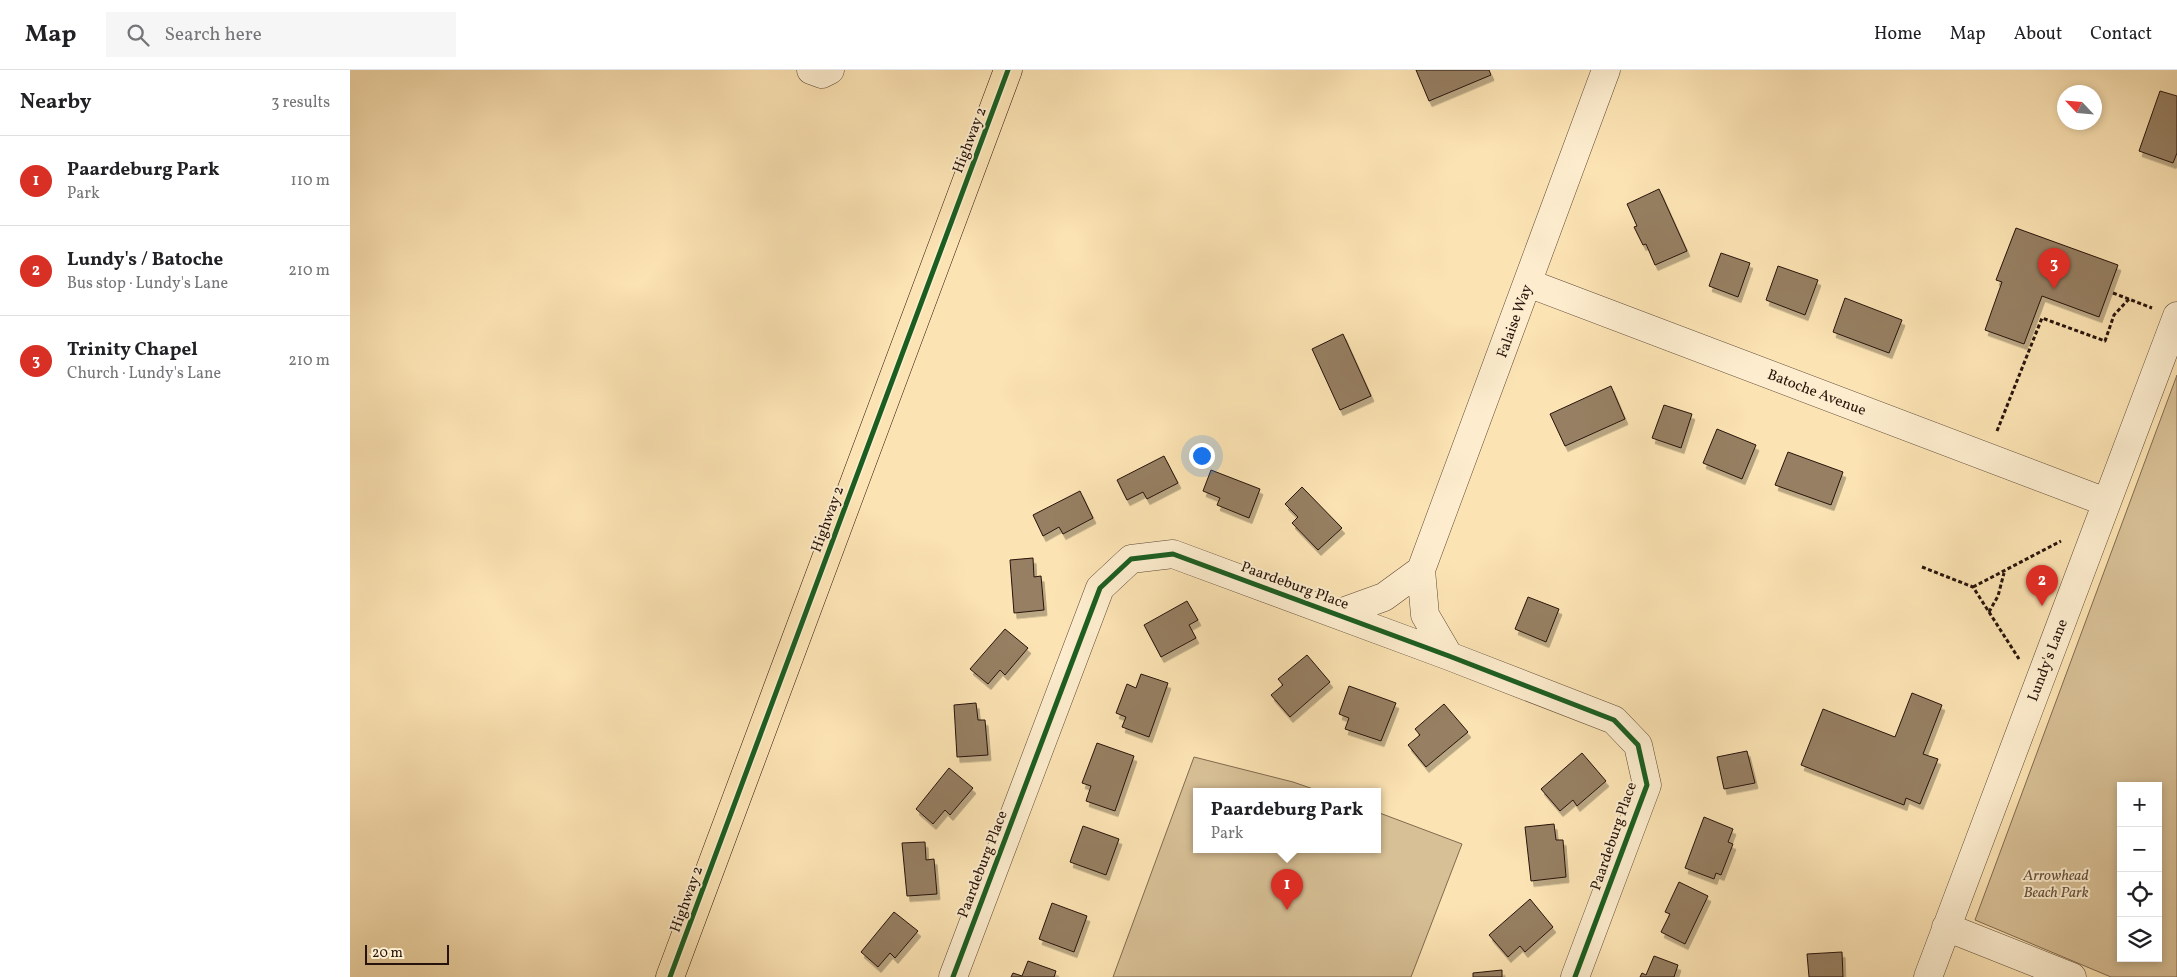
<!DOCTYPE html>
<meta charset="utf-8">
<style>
body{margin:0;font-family:Vollkorn,serif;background:#f6f6f6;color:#202124}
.controls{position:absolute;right:15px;bottom:15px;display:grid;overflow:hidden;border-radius:0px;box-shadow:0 2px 8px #0003}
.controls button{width:45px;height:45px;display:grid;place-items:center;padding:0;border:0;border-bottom:1px solid #e0e0e0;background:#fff;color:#202124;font:25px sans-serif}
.compass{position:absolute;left:1707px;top:15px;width:45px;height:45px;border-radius:50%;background:#fff;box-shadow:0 2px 8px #0003;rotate:296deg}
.scale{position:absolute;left:15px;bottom:12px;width:84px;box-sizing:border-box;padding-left:5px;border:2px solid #27130b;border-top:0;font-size:14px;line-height:18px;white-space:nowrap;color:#27130b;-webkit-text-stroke:4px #fdedce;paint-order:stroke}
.you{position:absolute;left:851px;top:385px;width:18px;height:18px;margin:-12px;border:4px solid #fff;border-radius:50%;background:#1a73e8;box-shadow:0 0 0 8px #1a73e833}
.badge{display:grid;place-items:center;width:32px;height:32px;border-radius:50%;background:#d93025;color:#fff;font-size:16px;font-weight:700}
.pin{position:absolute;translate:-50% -41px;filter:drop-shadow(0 1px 2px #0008)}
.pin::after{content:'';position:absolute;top:26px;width:18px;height:15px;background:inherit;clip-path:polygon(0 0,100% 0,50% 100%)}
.popup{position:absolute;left:843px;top:718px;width:188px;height:65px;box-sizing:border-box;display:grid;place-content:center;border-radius:0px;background:#fff;filter:drop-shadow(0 1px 4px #0005);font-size:16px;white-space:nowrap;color:#757577}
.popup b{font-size:19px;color:#202124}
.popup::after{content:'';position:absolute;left:50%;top:100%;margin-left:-10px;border:10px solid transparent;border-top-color:#fff}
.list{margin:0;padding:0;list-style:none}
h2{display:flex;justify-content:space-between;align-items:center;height:65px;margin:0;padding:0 20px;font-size:21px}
h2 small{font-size:16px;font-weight:400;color:#757577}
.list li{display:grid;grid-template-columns:32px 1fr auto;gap:15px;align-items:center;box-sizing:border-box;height:90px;padding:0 20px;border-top:1px solid #e0e0e0}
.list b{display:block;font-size:19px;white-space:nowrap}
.list p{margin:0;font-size:16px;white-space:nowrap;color:#757577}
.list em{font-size:16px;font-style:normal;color:#757577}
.icon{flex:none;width:28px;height:28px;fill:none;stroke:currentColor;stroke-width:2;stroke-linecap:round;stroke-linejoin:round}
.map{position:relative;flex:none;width:1827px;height:907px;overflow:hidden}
header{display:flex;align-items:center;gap:30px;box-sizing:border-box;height:70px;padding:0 25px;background:#fff;border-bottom:1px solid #e0e0e0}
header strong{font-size:24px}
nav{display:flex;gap:28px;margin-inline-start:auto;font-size:18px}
.search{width:350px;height:45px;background:#f6f6f6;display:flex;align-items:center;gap:12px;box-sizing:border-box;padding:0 18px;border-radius:0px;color:#757577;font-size:19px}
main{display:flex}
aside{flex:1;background:#fff}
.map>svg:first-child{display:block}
.green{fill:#d8c096;stroke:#806a50;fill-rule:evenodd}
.building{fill:#967f62;stroke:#27130b;filter:url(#shadow)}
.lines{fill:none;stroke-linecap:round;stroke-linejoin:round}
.minor-casing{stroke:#5c4735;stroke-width:29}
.major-casing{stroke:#27130b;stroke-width:29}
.path{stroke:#27130b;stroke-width:3;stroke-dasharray:4 2.5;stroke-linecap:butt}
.minor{stroke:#fdedce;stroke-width:28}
.major{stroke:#fce3b3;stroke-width:28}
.cycleway-casing{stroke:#fdedce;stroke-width:8}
.cycleway{stroke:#1b5e20;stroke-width:5}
.labels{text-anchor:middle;stroke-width:4;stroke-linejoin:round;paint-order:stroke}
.street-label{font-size:15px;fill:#27130b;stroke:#fdedce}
.park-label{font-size:15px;font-style:italic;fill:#65503c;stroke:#fdedce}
</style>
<header>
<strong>Map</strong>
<div class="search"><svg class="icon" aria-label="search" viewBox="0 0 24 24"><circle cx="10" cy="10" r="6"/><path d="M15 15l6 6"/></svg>Search here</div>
<nav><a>Home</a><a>Map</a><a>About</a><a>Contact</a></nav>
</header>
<main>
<aside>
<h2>Nearby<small>3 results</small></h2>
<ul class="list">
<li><span class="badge">1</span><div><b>Paardeburg Park</b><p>Park</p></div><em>110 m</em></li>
<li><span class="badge">2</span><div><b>Lundy's / Batoche</b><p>Bus stop · Lundy's Lane</p></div><em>210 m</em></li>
<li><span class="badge">3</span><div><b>Trinity Chapel</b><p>Church · Lundy's Lane</p></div><em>210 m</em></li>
</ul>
</aside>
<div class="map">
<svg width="1827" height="907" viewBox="0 0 1827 907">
<defs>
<filter id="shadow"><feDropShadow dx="3" dy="5.5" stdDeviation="0" flood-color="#0004"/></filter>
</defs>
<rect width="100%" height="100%" fill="#fce3b3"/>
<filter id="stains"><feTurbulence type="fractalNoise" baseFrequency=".004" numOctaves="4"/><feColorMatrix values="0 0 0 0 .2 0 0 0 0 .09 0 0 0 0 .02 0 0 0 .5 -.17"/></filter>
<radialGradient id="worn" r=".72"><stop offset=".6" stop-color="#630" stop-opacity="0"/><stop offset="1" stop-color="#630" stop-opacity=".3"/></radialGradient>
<path class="green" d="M1827 305V907H1761L1625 850ZM1771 716H1808V888H1771Z
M844 687 943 712 969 721H847V779H1027V742L1112 774 1061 907H763Z"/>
<path class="building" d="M1066 0H1139L1141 5 1079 31Z
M1810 21 1827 26V83L1823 93 1789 81Z
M1309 119 1337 181 1305 195 1296 174 1293 175 1284 157 1287 156 1277 134Z
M1666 158 1768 195 1749 247 1692 226 1674 274 1635 260 1652 212 1646 210Z
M1371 183 1400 193 1388 227 1359 216Z
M1428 196 1468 210 1455 245 1416 230Z
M1495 228 1552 250 1539 283 1483 262Z
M993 264 1021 326 990 340 962 279Z
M1261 316 1275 349 1215 376 1200 344Z
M1314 335 1342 344 1331 378 1302 368Z
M1367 359 1406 375 1392 409 1353 393Z
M1438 382 1493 402 1481 435 1425 415Z
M814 386 828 413 797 429 793 422 777 430 767 410Z
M861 400 910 419 899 448 867 435 870 428 853 421Z
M952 417 992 458 968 480 942 453 948 447 935 434Z
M730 421 743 448 713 464 709 457 693 466 683 445Z
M683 488 684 507 691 506 694 540 664 543 660 490Z
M1178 527 1209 539 1196 572 1165 559Z
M837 531 848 550 839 555 846 568 811 587 794 555Z
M655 559 678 578 655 605 650 600 638 614 620 599Z
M957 585 980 612 940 647 921 625 933 615 928 609Z
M791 604 818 613 799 667 772 657 776 647 766 643 777 614 786 618Z
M999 616 1046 633 1031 671 995 659 999 648 989 644Z
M1562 623 1592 635 1573 684 1588 689 1570 734 1556 728 1554 735 1451 695 1473 639 1545 667Z
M626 633 628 650H635L638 685 607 687 604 635Z
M1094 634 1118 662 1076 697 1058 675 1070 665 1065 659Z
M747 673 784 686 765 741 736 731 741 716 732 713Z
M1397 681 1405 713 1374 719 1367 687Z
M1232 683 1256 711 1227 736 1223 730 1210 741 1191 719Z
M599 698 623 718 600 745 595 740 583 754 566 739Z
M1354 747 1383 759 1378 772 1383 774 1371 805 1366 803 1364 809 1335 798Z
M1204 754 1206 770H1213L1216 807 1181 811 1175 757Z
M733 756 769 769 756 805 720 792Z
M575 772 576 790 584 789 587 824 557 826 552 773Z
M1329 812 1358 826 1335 874 1311 862 1320 844 1315 842Z
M1180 829 1203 857 1175 882 1170 876 1158 887 1139 865Z
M702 833 737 846 724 882 689 869Z
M544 842 568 861 545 888 540 883 528 897 511 882Z
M1492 882 1493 907H1459L1457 884Z
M1304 886 1328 895 1324 907H1290L1292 903 1296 905Z
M678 891 706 901 704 907H661L663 903 672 906Z
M1152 900V907H1123V903Z"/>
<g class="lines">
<defs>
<path id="minor" d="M461 0 472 4 480 0
M1178 213 1756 432
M987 544 1034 527 1071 500
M1099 586 1075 545 1071 500 1256 0
M1596 857 1722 907
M603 907 750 518 781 489 823 484 1099 586 1264 650 1288 675 1297 715 1225 907
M1578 907 1827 246"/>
<path id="major" d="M320 907 658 0"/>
</defs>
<use href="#minor" class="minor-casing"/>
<use href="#major" class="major-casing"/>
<path class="path" d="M1763 223 1802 238
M1647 361 1692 248 1755 271 1764 245 1779 229
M1572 497 1623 517 1669 589
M1623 517 1711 471
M1639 542 1648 526 1654 503"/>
<use href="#minor" class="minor"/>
<use href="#major" class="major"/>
<defs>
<path id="cycleway" d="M320 907 658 0
M603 907 750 518 781 489 823 484 1099 586 1264 650 1288 675 1297 715 1225 907"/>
</defs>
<use href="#cycleway" class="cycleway-casing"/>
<use href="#cycleway" class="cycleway"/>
</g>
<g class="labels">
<g class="street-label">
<text transform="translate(619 70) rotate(-69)" y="5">Highway 2</text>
<text transform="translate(1164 251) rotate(-70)" y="5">Falaise Way</text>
<text transform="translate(1467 322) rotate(21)" y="5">Batoche Avenue</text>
<text transform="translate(477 449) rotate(-70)" y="5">Highway 2</text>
<text transform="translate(945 515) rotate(20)" y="5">Paardeburg Place</text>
<text transform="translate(1697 590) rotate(-69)" y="5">Lundy's Lane</text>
<text transform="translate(1263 766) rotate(-71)" y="5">Paardeburg Place</text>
<text transform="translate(632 794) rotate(-69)" y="5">Paardeburg Place</text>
<text transform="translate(336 829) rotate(-70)" y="5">Highway 2</text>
</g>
<g class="park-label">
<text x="1706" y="810">Arrowhead<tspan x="1706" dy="17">Beach Park</tspan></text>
</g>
</g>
<rect width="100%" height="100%" filter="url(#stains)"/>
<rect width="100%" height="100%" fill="url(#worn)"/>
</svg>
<div class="controls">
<button>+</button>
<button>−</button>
<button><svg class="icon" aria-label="locate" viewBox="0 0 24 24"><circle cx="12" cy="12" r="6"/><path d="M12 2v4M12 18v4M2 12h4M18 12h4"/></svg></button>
<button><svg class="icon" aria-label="layers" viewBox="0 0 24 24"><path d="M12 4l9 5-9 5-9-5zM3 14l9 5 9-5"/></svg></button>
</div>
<svg class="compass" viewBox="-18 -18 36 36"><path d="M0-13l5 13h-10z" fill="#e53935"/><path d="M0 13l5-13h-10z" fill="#757577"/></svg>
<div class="scale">20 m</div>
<div class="you"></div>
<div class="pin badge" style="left:937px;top:840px">1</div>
<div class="popup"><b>Paardeburg Park</b>Park</div>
<div class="pin badge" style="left:1692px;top:536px">2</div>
<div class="pin badge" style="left:1704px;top:219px">3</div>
</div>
</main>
